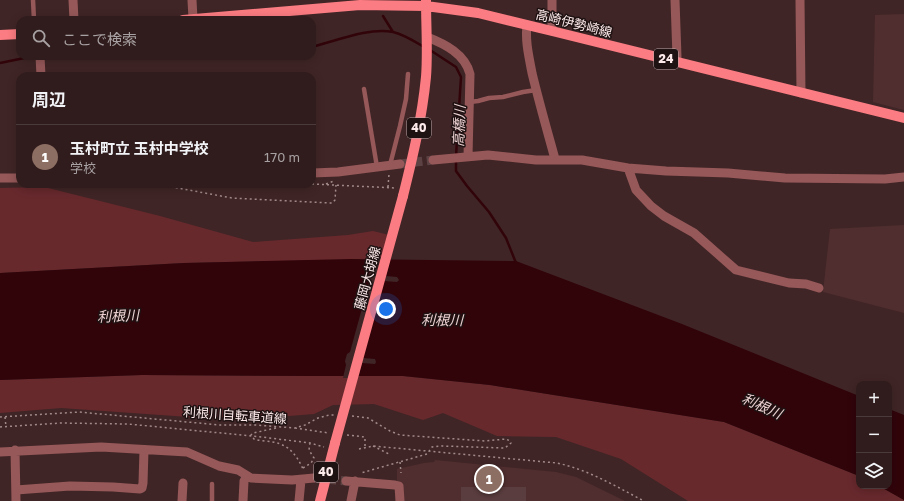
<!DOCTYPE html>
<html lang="ja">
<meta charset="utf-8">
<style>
body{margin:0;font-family:"Golos Text","Noto Sans JP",sans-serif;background:#3c2929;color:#f1f3f6}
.controls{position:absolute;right:12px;bottom:12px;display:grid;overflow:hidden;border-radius:8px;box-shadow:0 2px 10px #0003}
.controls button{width:36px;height:36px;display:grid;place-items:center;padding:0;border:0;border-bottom:1px solid #4b3a3b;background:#301c1c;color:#f1f3f6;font:20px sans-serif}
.you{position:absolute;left:386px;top:309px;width:14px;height:14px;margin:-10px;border:3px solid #fff;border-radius:50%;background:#1a73e8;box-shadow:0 0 0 6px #1a73e833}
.badge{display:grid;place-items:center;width:26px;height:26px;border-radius:50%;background:#2563eb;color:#fff;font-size:13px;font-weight:700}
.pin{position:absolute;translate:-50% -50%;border:2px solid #fff;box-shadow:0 1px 4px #0006}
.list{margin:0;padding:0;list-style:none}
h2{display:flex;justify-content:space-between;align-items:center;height:52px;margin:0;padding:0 16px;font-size:17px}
h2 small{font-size:13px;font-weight:400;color:#a8a1a3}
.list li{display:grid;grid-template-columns:26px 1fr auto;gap:12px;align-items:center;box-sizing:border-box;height:64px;padding:0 16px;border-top:1px solid #4b3a3b}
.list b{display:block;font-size:15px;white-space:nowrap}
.list p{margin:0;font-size:13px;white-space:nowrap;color:#a8a1a3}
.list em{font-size:13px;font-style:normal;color:#a8a1a3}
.icon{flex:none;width:22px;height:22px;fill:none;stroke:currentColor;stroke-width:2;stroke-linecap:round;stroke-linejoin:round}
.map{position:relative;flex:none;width:904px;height:501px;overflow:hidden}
.search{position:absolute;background:#301c1c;box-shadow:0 2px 10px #0003;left:16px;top:16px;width:300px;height:44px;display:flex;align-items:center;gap:10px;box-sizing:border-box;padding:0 14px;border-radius:12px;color:#a8a1a3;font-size:15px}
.panel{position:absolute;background:#301c1c;box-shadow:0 2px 10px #0003;left:16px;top:72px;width:300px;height:116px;border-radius:12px}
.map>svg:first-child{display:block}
.built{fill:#502e2f}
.green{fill:#68292d}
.water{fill:#31040a}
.pier{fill:#402526}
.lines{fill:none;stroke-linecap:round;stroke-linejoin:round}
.stream{stroke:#31040a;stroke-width:2.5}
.building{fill:#5a3d3e}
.minor-tunnel{stroke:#5c4243;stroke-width:9;stroke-dasharray:9 4.5;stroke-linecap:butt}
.path{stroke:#a18a8a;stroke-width:1.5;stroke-dasharray:2 3;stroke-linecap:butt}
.service{stroke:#965859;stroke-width:4.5}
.minor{stroke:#965859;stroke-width:9}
.primary{stroke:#fb7c82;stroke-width:10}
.primary-bridge{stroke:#fb7c82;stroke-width:10}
.labels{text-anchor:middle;stroke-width:3;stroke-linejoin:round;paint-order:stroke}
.shield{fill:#1f1213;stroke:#baa8a9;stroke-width:1}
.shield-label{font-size:12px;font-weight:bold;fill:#fce9e9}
.street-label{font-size:13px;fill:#fce9e9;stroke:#1f1213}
.water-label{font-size:14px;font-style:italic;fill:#eed3d3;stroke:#1f1213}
</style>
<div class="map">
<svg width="904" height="501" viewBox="0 0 904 501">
<rect width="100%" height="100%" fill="#402526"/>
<path class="built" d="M904 14V110L873 102 875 15Z
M904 225V313L823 292 830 229Z
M435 460 556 472 576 477 625 501H403V483L397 482V469L424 463 434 462Z"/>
<path class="green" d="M44 187 160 216 253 242 348 235 373 231 389 235 382 259 184 263 0 273V188Z
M142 375 319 376H403L490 385 724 422 859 476V486H879L904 500V501H688L621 459 556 437 497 436 443 413 423 420 374 404 333 405 314 414 276 417H189L61 408 0 413V380Z"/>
<path class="water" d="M351 259 516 261 682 324 859 396V476L724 422 490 385 403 376H319L142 375 0 380V273L184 263Z
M889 409 904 415V500L879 486H889Z"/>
<path class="pier" d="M376 257H391L386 276 397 277 399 280 397 282 384 281 363 358 375 359 376 362 375 364 362 363 358 378H343L346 365 345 361 347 354 350 352 369 283 367 280 369 273 373 270Z"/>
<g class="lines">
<path class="stream" d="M383 16 393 32
M312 47C336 41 369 27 393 32 405 35 414 41 424 47
M430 50 456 67 461 77 456 156
M0 63 34 56
M456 161V171L467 186 489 212 506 238 516 263"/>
</g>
<path class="building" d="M461 487H526V501H461Z"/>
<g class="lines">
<path class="minor-tunnel" d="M400 164 433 160
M314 478 346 481"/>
<path class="path" d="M25 184H39
M156 184 232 198 332 203 335 200 336 185
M312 184 396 188
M326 184 334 181
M388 187 389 174
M352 416 368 418 390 431 400 435 485 441 506 439 510 441 511 443 505 448 442 446 432 447 427 454 361 473
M0 417 79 412 220 425H256L295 428 305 425 318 418 329 415H334
M5 417 6 427
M0 427 61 423 128 424 262 437 310 443 324 447
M276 428 253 433 251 435 254 439C260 441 267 441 273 442 290 445 297 456 304 471
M295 428 329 433
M347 435 365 437V447
M373 446 389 454
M359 449 373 446 557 463C589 470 615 486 644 501
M400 462 401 473
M303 468 311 463 314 458 309 450 310 443"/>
<path class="service" d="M33 0 34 20
M364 89 377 167
M470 102 478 101 489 98 503 97 523 92 536 90
M390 165 400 126 406 99 408 74
M212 484V501"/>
<path class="minor" d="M73 0 74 20
M192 0 193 19
M800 0 801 93
M527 25C525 41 529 57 532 73 539 102 547 130 555 159
M552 31V0
M427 37C445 44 465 54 470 74L468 156
M40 56 41 76
M675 62 677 57 675 0
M433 160 488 155 536 160H582L628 168 666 171 728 173 785 178 885 179 904 177
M628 168 636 190 651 206 664 216 694 233 736 270 789 283 806 284 819 288
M312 173 338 172 400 164
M0 178H20
M15 450 16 501
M0 452 101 447 187 452 219 466 238 470 251 478 292 480 314 478
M346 481 395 485 399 486 400 501
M16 490 70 486 113 487 140 489 142 488 143 483 144 450
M182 501 183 483
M243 501 244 481 247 476
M299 501 301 480
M351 501 355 481"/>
<path class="primary" d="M183 20 360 5 426 6 478 13 552 31 904 118
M0 35 20 34
M403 196C413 156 422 118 426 77 428 52 426 26 426 0
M320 501 335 443"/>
<path class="primary-bridge" d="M335 443 403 196"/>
</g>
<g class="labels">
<g class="shield">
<rect x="654" y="49" width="24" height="20" rx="3"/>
<rect x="407" y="118" width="24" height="20" rx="3"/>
<rect x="314" y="462" width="24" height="20" rx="3"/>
</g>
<g class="shield-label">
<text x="666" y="63">24</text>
<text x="419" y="132">40</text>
<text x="326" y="476">40</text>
</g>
<g class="street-label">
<text transform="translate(574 23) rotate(14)" y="5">高崎伊勢崎線</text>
<text transform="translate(367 278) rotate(-75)" y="5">藤岡大胡線</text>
<text transform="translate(235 415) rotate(4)" y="5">利根川自転車道線</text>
</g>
<g class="water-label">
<text transform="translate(459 126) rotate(-87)" y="5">高橋川</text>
<text transform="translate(118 316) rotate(-3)" y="5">利根川</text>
<text transform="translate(442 320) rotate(1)" y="5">利根川</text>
<text transform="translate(762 406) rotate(24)" y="5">利根川</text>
</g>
</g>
</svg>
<div class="controls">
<button>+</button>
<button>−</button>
<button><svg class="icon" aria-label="layers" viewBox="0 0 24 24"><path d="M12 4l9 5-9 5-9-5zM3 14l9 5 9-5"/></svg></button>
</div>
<div class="you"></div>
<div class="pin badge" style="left:489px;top:479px;background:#8d6e63">1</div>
<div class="search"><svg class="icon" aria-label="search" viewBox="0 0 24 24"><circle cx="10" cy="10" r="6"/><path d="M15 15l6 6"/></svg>ここで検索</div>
<section class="panel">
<h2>周辺<small></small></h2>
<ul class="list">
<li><span class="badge" style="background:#8d6e63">1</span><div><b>玉村町立 玉村中学校</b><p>学校</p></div><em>170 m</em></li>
</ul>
</section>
</div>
